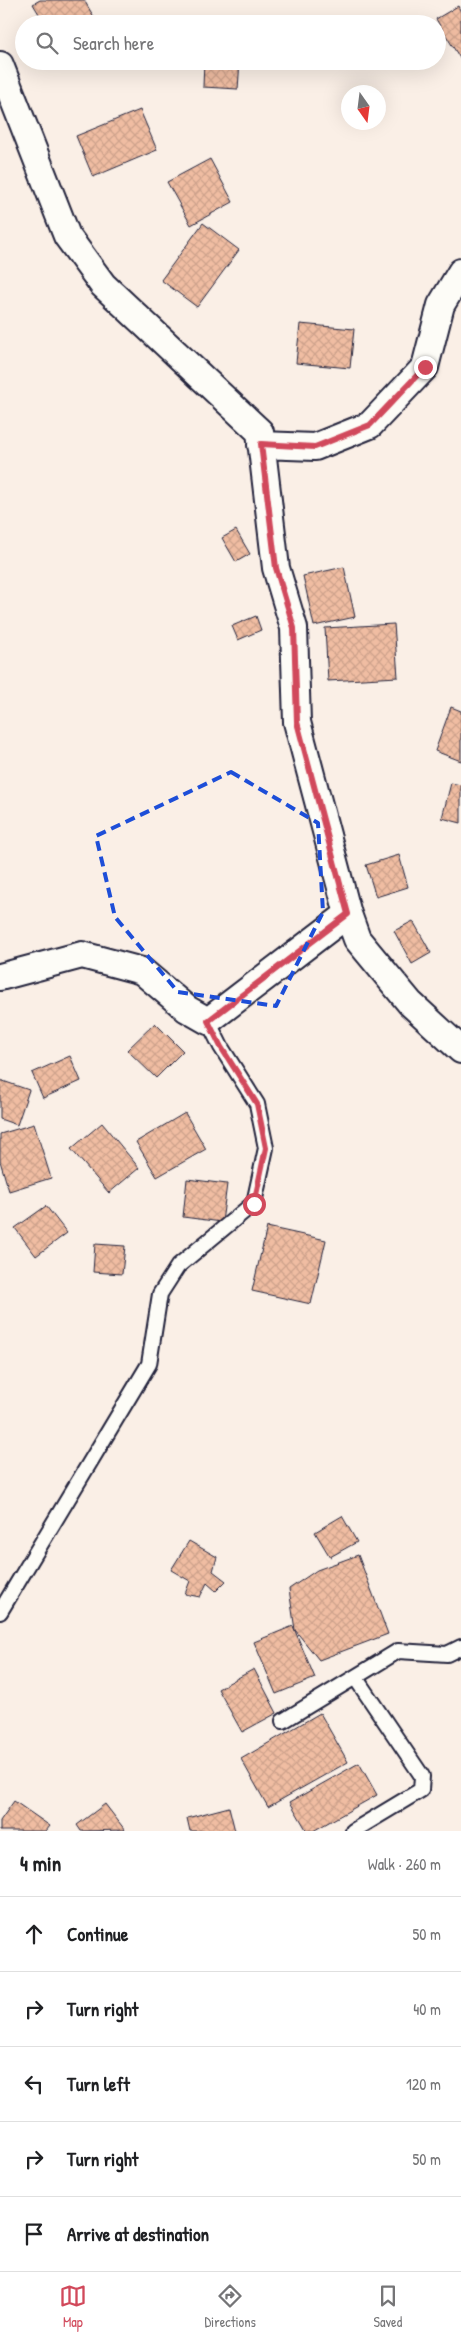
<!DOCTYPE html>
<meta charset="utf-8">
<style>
body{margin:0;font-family:"Patrick Hand",sans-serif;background:#f6f6f6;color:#202124}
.compass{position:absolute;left:341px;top:85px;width:45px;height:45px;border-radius:50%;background:#fff;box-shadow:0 5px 20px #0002;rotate:166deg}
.stop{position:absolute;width:15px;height:15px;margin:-11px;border:4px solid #d1495b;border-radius:50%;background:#fff}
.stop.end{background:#d1495b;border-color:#fff;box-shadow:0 1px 5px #0008}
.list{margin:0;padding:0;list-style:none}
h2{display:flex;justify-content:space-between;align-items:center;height:65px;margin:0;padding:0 20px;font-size:21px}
h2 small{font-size:16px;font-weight:400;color:#757577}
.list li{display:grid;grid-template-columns:32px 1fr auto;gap:15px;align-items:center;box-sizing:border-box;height:75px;padding:0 20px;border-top:1px solid #e0e0e0}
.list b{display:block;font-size:19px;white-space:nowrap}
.list em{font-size:16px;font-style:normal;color:#757577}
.icon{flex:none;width:28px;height:28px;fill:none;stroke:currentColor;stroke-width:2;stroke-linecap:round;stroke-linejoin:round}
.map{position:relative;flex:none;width:461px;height:1831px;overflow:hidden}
.search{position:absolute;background:#fff;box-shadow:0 5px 20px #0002;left:15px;right:15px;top:15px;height:55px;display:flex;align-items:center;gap:12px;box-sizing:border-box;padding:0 18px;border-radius:28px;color:#757577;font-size:19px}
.sheet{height:440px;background:#fff}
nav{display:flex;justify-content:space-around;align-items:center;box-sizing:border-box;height:70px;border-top:1px solid #e0e0e0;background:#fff;font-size:14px;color:#757577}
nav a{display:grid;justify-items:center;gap:2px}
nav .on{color:#d1495b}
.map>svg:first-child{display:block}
.building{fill:url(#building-cross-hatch);stroke:#22223b}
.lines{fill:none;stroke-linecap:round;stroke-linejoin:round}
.lane-casing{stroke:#22223b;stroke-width:18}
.street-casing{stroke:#22223b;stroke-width:30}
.lane{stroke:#fdfcf7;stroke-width:14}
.street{stroke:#fdfcf7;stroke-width:26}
.route{stroke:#d1495b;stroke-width:6}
.marked{fill:none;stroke:#1d4ed8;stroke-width:4;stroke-dasharray:10 6;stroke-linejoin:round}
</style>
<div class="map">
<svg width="461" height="1831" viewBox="0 0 461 1831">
<defs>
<pattern id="building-cross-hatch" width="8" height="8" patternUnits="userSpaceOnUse" patternTransform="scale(1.25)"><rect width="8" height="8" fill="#f0bda2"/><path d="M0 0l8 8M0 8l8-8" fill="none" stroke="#cea28c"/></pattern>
</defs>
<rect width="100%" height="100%" fill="#faefe6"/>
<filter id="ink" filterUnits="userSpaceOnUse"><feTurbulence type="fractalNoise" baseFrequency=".02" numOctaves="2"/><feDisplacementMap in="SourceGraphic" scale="10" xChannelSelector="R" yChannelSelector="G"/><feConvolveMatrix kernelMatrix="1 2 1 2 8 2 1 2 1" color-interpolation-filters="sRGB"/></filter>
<g filter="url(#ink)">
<path class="building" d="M40 0H84L98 24H45L33 4Z
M458 6 461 12V60L436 19Z
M204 61H240L238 89 203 87Z
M140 110 157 150 93 177 76 136Z
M210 159 233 202 191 225 167 182Z
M203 223 239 250 197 307 161 280Z
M300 324 354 329 350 368 296 363Z
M236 530 250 554 236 562 222 538Z
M344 567 355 617 314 626 303 576Z
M256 616 261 630 238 640 232 626Z
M394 624 398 677 328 681 325 628Z
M451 707 461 711V761L435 751Z
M451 783 461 785V823L442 818Z
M399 855 408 887 376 897 366 865Z
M413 921 431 953 412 964 394 931Z
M155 1023 183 1051 156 1078 127 1050Z
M70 1056 81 1081 43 1098 32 1073Z
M0 1080 29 1090 17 1125 0 1119Z
M185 1113 206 1149 157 1177 136 1142Z
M102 1123 139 1168 109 1193 71 1149Z
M34 1124 51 1178 9 1191 0 1161V1134Z
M187 1179 227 1184 222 1222 183 1217Z
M46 1206 67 1233 36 1256 15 1228Z
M267 1227 326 1240 311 1304 252 1291Z
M95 1244 125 1246 122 1274 93 1272Z
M342 1516 357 1542 330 1557 315 1532Z
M189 1541 217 1557 213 1571 226 1581 216 1591 207 1583 200 1597 185 1594 190 1581 171 1570Z
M358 1555 388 1634 319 1660 295 1630 289 1589 317 1570Z
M293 1626 315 1678 276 1694 254 1642Z
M254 1669 277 1713 242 1732 218 1689Z
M320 1713 348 1762 268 1807 241 1759Z
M359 1763 377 1795 313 1831H307L290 1802Z
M14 1801 50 1826 46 1831H0V1821Z
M105 1804 125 1830 81 1831 77 1825Z
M229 1807 235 1831H190L187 1818Z"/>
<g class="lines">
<defs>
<path id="lane" d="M0 1612 149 1364 160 1294 178 1266 254 1203 266 1148 257 1104 221 1047 208 1021
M283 1721 398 1651 447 1654 461 1647
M353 1831 421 1790 422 1776 355 1677"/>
<path id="street" d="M0 65 67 236 103 285 260 432 276 568 294 628 297 722 348 914 357 939 410 1003 461 1050
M261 445 315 447 370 425 425 367 441 305 461 272
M0 977 82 955 142 971 187 1009 208 1021 348 914"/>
</defs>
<use href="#lane" class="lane-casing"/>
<use href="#street" class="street-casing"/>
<use href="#lane" class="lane"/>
<use href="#street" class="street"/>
</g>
</g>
<g class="lines" filter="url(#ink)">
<path class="route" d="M254 1204 266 1148 257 1104 221 1047 208 1021 348 914 297 722 294 628 276 568 261 444 315 447 370 425 425 367"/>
</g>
<path class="marked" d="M231 772 318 823 323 912 276 1006 178 992 115 917 96 836Z"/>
</svg>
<svg class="compass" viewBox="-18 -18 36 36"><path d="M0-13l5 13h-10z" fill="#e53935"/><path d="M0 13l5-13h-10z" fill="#757577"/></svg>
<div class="stop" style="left:254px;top:1204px"></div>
<div class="stop end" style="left:425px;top:367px"></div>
<div class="search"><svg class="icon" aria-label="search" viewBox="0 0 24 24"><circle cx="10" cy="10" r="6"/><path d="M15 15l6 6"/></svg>Search here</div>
</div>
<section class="sheet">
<h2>4 min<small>Walk · 260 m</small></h2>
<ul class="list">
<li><svg class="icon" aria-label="ahead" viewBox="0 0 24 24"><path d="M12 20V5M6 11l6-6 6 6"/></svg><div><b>Continue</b></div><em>50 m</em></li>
<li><svg class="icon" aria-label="right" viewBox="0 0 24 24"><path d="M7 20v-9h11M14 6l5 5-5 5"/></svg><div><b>Turn right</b></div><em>40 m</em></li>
<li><svg class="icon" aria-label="left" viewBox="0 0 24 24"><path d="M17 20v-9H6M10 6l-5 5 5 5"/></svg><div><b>Turn left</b></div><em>120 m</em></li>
<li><svg class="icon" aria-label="right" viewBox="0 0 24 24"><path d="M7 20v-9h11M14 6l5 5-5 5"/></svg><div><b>Turn right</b></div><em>50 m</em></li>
<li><svg class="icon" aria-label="arrive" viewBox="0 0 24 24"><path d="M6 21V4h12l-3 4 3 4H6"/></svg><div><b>Arrive at destination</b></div></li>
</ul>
</section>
<nav>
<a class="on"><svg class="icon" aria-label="map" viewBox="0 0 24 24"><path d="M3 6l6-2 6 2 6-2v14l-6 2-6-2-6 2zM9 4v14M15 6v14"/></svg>Map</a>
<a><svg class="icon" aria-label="directions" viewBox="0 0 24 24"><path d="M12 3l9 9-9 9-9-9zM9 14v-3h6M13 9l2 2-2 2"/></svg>Directions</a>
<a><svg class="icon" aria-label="saved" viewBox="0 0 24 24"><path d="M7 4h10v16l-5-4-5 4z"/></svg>Saved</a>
</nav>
